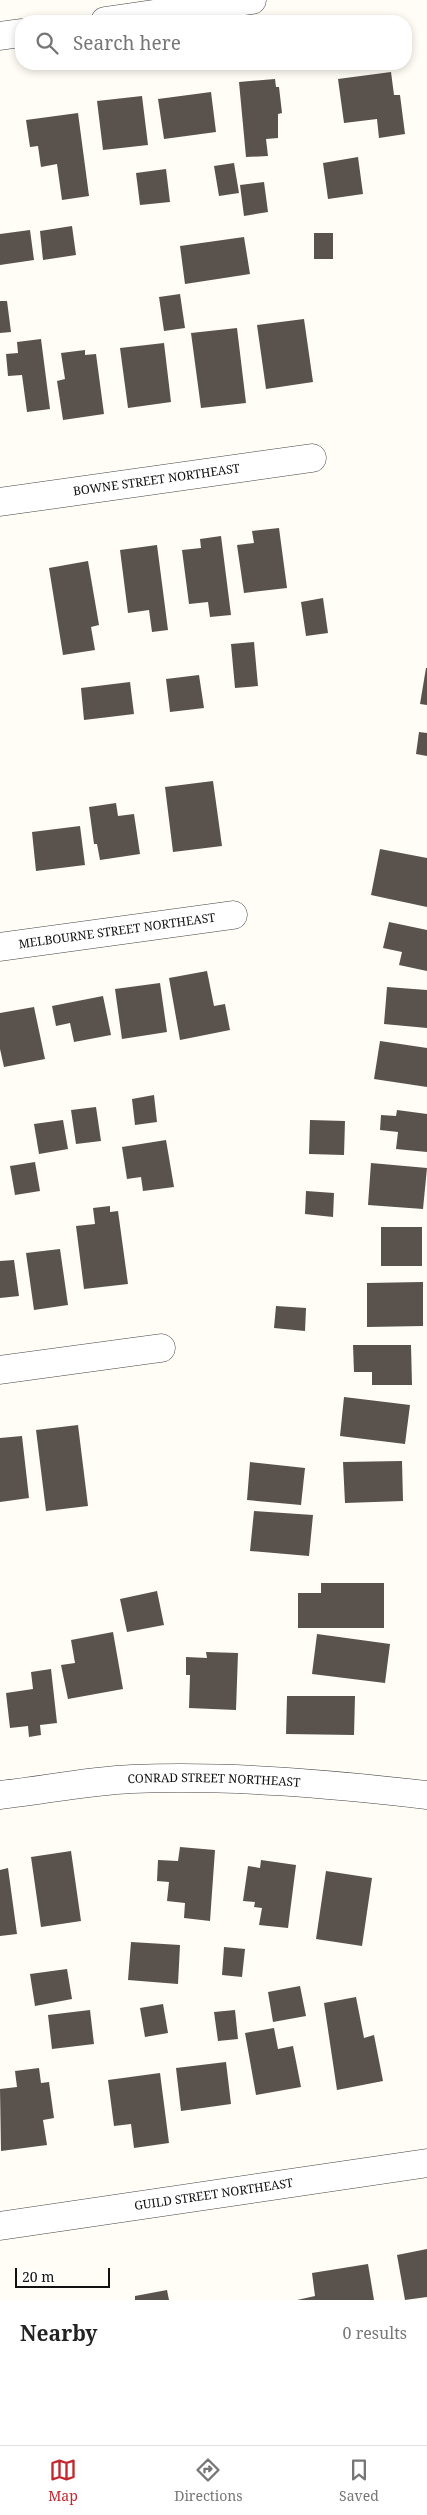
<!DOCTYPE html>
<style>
body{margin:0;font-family:"Noto Serif",serif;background:#f6f6f6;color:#222}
.scale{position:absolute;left:15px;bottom:12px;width:95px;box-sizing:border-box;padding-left:5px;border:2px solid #111;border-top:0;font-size:14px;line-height:18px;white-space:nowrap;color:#111;-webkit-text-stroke:4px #fff;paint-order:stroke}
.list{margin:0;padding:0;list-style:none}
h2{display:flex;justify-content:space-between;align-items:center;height:65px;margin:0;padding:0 20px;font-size:21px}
h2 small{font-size:16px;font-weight:400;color:#767676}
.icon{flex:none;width:28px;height:28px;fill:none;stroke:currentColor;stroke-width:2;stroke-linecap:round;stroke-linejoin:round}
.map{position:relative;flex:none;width:427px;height:2300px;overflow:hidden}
.search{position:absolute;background:#fff;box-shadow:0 2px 8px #0003;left:15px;right:15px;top:15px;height:55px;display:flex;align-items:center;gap:12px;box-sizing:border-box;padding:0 18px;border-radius:20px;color:#767676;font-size:19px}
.sheet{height:145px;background:#fff}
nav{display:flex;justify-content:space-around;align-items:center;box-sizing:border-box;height:70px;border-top:1px solid #e0e0e0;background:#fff;font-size:14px;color:#767676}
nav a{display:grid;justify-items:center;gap:2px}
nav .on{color:#c4262e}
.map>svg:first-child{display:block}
.building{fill:#5a524d}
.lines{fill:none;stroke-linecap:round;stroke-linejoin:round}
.minor-casing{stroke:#444;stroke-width:29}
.minor{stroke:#fff;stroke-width:28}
.labels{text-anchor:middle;stroke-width:5;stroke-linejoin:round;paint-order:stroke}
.street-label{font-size:12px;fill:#111;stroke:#fff}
</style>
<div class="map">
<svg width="427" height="2300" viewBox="0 0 427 2300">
<rect width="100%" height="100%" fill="#fffdf5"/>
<path class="building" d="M391 72 394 95H400L405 134 379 138 377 119 344 123 338 79Z
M275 79 276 87H279L282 113 278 114V138L266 139 268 156 246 157 239 82Z
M211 92 216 132 164 139 158 99Z
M142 96 148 145 103 150 97 101Z
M78 113 89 196 62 200 57 164 41 167 38 146 30 147 26 120Z
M358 157 363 194 328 199 323 163Z
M234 163 239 193 219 196 214 166Z
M166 169 170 202 140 205 136 173Z
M264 182 268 212 244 216 240 185Z
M72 226 76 255 43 260 40 231Z
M30 230 34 260 0 265V234Z
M314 233H333V259H314Z
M244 237 250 274 185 284 180 246Z
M180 294 185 328 164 331 159 297Z
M0 301H7L11 332 0 333Z
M304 319 313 382 266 389 257 325Z
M237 328 246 403 201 408 191 333Z
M41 339 50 409 27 412 22 375 8 376 6 354 18 353 17 342Z
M164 343 171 402 128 408 120 348Z
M85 350V355L96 354 104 414 63 420 57 381 65 379 61 353Z
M279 528 287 588 244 593 237 545 254 543 252 531Z
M221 536 231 615 210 617 208 602 189 604 182 550 201 548 200 539Z
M157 545 168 630 152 632 149 610 128 613 120 550Z
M88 561 99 625 91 627 95 650 63 655 49 568Z
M323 598 328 633 306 636 301 602Z
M254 642 258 686 235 688 231 644Z
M426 668H427V705L420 704Z
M199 675 204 708 170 712 166 679Z
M130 682 134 714 84 720 81 688Z
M419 732 427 733V756L416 754Z
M213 781 222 846 173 852 165 787Z
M116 803 118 816 134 814 140 854 100 860 97 844H94L89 807Z
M80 826 85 865 36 871 32 832Z
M380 849 427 858V907L371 895Z
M389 922 427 930V971L399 965 402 952 383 948Z
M207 971 214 1006 225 1004 230 1030 180 1040 169 978Z
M160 983 167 1032 122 1039 115 989Z
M387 987 427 990V1028L384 1024Z
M103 996 111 1035 74 1042 70 1023 56 1026 52 1006Z
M34 1007 45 1059 4 1067 0 1049V1013Z
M380 1041 427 1048V1087L374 1079Z
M154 1095 157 1122 135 1125 132 1099Z
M96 1107 101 1141 76 1144 71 1110Z
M397 1110 427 1114V1152L396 1149 398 1132 380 1130 381 1115 396 1116Z
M63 1120 68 1149 39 1154 34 1124Z
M310 1120 345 1121 344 1155 309 1154Z
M166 1140 174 1187 143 1191 141 1177 127 1179 122 1147Z
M35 1162 40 1191 15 1195 10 1166Z
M371 1163 427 1168 423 1209 368 1205Z
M306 1191 334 1193 333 1217 305 1214Z
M110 1206V1212L118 1211 128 1284 84 1289 76 1226 95 1224 93 1208Z
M381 1227H422V1266H381Z
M60 1249 68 1305 34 1310 26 1253Z
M14 1260 19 1296 0 1298V1261Z
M423 1282V1326L367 1327V1283Z
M276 1306 306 1308 305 1331 274 1328Z
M353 1345H411L412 1385H372V1372H354Z
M344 1397 410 1405 405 1444 340 1436Z
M78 1425 88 1506 46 1511 36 1430Z
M22 1436 29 1498 0 1502V1438Z
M402 1461 403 1501 345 1503 343 1462Z
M250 1462 305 1468 301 1505 247 1500Z
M254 1511 313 1515 309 1556 250 1551Z
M321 1583H384V1628H298V1593H321Z
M157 1591 164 1625 127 1632 120 1599Z
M113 1632 123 1689 68 1699 61 1665 75 1663 71 1640Z
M317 1634 390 1644 385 1683 312 1674Z
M206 1652 238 1653 236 1710 189 1708 190 1675H186V1657L207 1658Z
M51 1669 57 1723 40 1725 41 1735 29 1737 28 1726 10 1728 6 1693 33 1689 31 1672Z
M287 1696H355L354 1735 286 1734Z
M180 1847 215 1850 210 1921 184 1918 185 1903 167 1901 169 1882 157 1881 158 1860 178 1861Z
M71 1851 81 1921 41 1927 31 1857Z
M261 1860 296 1865 288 1928 259 1925 262 1908 254 1907 255 1902 243 1901 248 1866 260 1868Z
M8 1868 17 1934 0 1936V1870Z
M326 1871 372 1878 362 1946 316 1939Z
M131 1942 180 1945 178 1984 128 1980Z
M224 1947 245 1949 242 1977 222 1975Z
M67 1969 72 1999 35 2006 30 1974Z
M300 1986 306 2016 273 2022 268 1992Z
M356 1997 364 2038 374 2035 383 2081 337 2090 324 2003Z
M163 2004 168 2033 145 2037 140 2008Z
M90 2010 94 2044 52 2049 48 2015Z
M235 2010 238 2039 218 2041 214 2012Z
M274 2028 278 2049 293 2046 301 2087 256 2095 245 2033Z
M226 2062 231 2104 181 2111 176 2068Z
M39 2068 41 2083 49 2082 54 2118 43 2120 47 2145 1 2151 0 2089 17 2087 15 2071Z
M160 2073 169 2143 134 2148 131 2124 114 2126 108 2080Z
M427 2249V2297L405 2300 397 2255Z
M368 2264 374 2300H297L315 2296 312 2273Z
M167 2290 169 2300H135V2296Z"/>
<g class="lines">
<defs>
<g id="minor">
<path d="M105 21 252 0"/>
<path d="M0 36 21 33"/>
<path id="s1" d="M0 502 312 458"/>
<path id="s2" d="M0 947 233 915"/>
<path d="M0 1370 161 1348"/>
<path id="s3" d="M0 1795C44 1790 88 1781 132 1779 231 1775 329 1784 427 1795"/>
<path id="s4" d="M0 2226 427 2163"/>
</g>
</defs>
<use href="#minor" class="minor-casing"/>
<use href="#minor" class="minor"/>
</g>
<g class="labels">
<g class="street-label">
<text dy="4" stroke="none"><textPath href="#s1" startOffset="158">BOWNE STREET NORTHEAST</textPath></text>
<text dy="4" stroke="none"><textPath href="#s2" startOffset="118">MELBOURNE STREET NORTHEAST</textPath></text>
<text dy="4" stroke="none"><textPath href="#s3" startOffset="215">CONRAD STREET NORTHEAST</textPath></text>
<text dy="4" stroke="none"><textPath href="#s4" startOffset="216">GUILD STREET NORTHEAST</textPath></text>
</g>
</g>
</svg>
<div class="scale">20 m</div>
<div class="search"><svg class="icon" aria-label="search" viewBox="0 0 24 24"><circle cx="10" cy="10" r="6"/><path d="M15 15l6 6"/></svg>Search here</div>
</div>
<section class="sheet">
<h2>Nearby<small>0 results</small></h2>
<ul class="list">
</ul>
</section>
<nav>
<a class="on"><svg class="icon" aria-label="map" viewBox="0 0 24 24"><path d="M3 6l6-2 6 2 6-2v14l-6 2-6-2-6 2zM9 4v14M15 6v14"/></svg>Map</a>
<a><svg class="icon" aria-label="directions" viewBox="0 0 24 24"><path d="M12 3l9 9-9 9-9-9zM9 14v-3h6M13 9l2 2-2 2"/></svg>Directions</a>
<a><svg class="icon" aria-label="saved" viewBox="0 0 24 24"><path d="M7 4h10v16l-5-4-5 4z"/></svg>Saved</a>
</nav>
